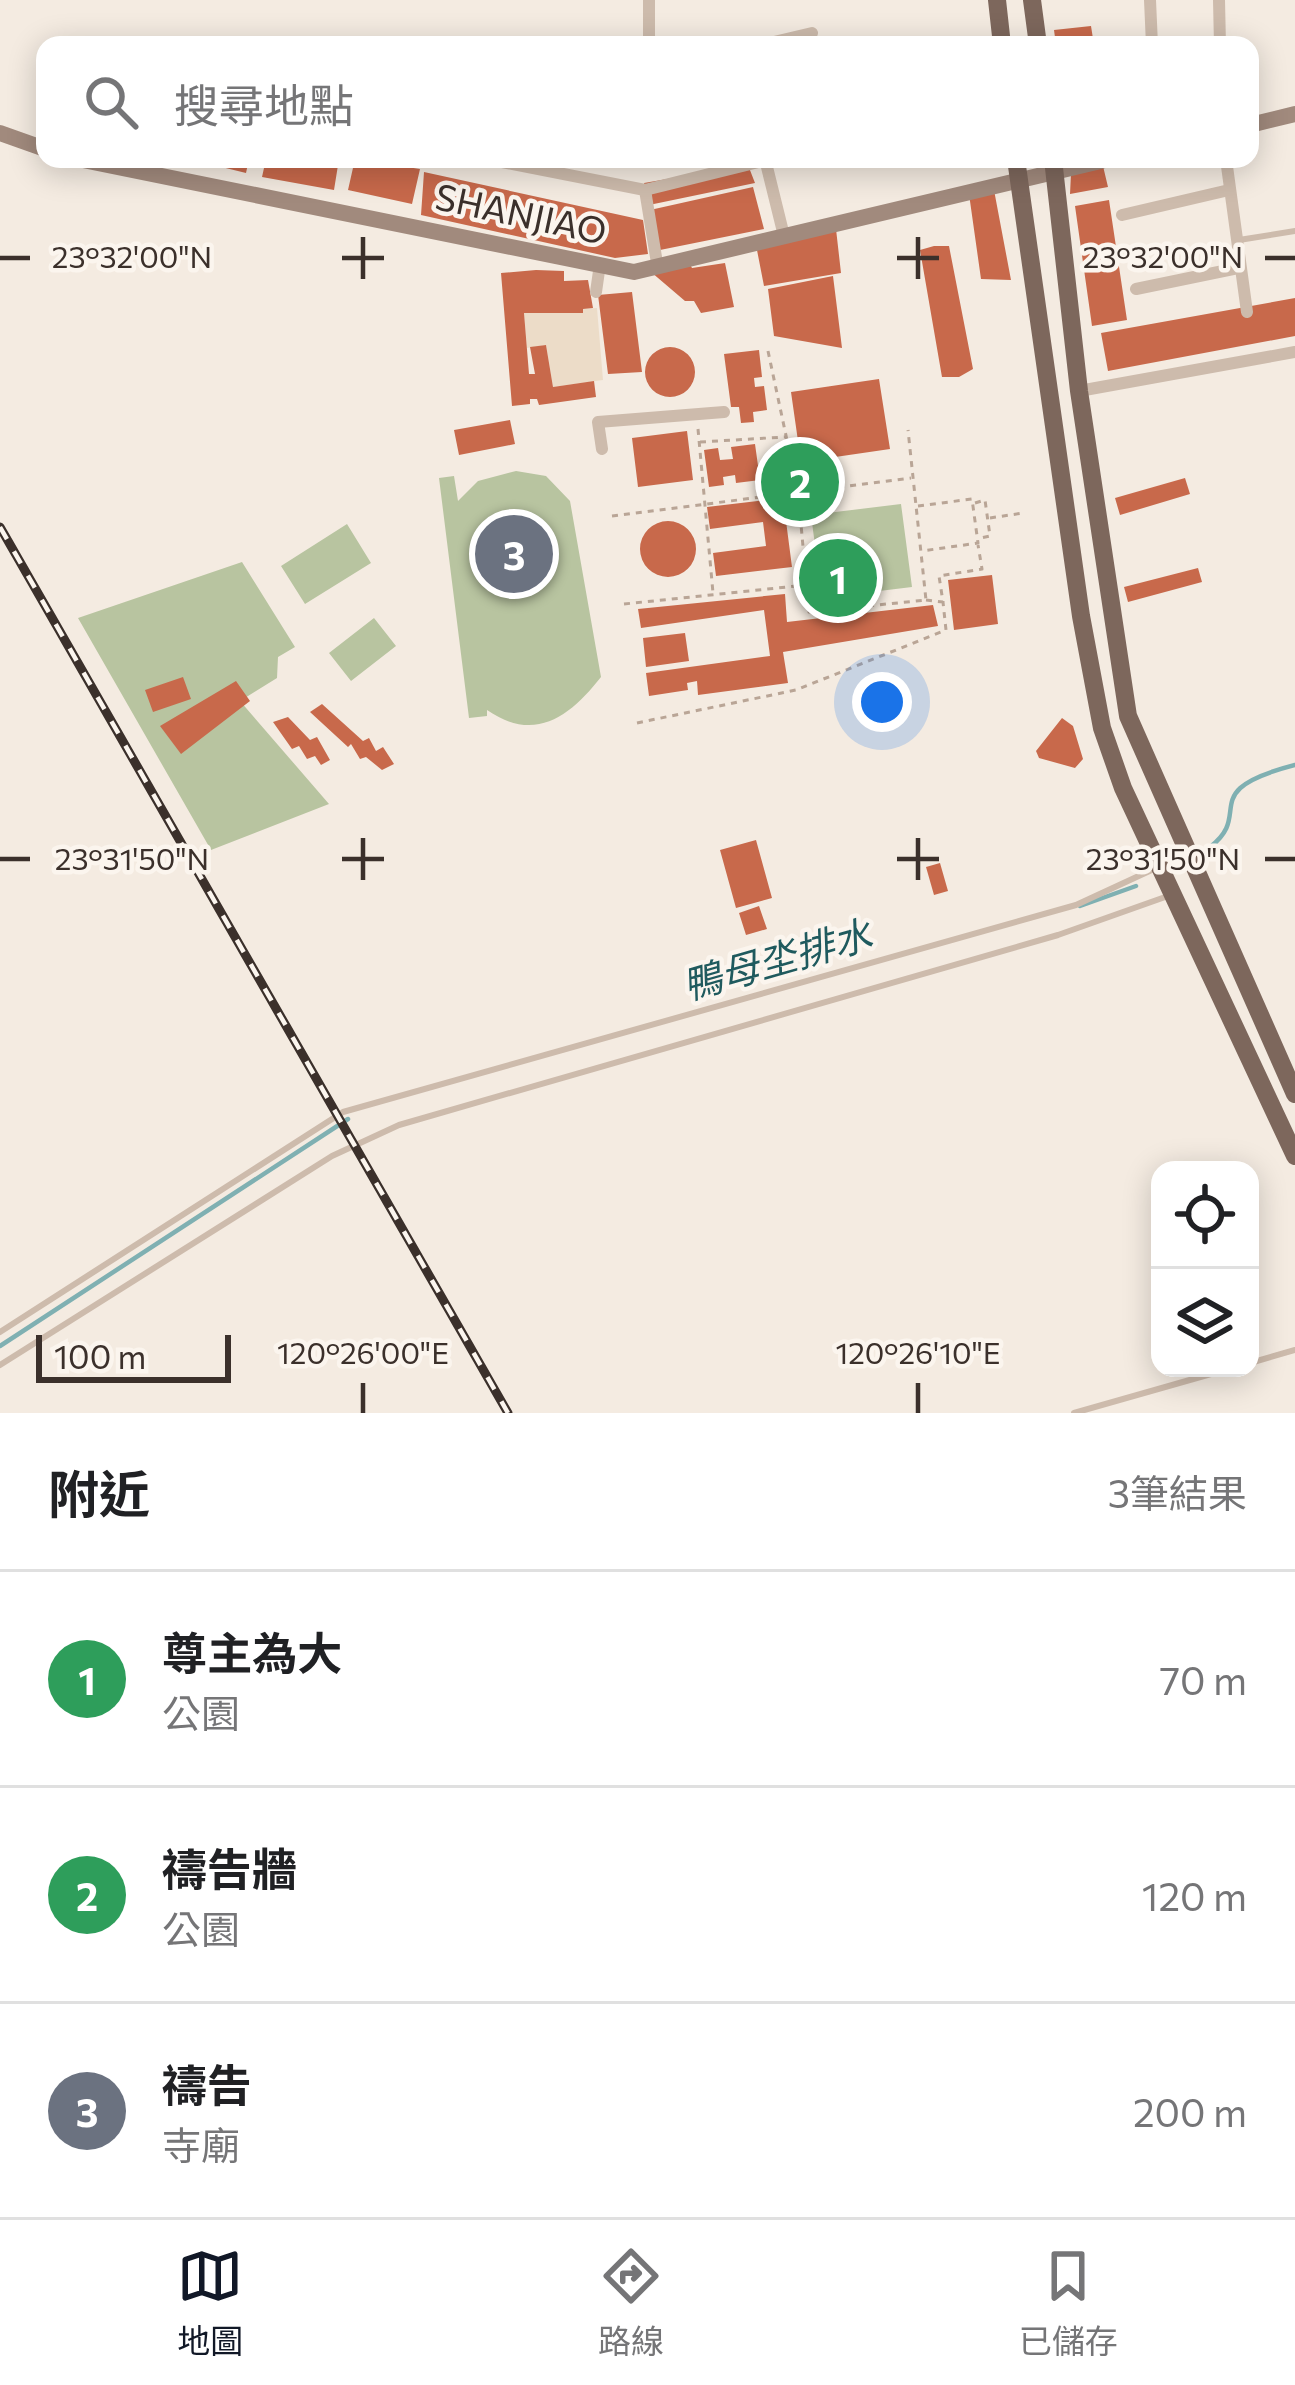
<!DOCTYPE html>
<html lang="zh-TW">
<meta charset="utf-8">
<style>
body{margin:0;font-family:Commissioner,"Noto Sans TC",sans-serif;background:#f2f2f2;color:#202124}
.controls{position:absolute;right:36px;bottom:36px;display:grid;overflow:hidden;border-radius:24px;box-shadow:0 6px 30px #0003}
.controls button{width:108px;height:108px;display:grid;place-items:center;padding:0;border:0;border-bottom:3px solid #e0e0e0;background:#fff;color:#202124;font:60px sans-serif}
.scale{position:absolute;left:36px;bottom:30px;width:195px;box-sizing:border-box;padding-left:12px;border:6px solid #3b302b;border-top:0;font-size:33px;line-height:42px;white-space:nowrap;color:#3b302b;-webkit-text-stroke:9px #fbf5ee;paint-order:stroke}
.you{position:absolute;left:882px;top:702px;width:42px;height:42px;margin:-30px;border:9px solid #fff;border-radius:50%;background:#1a73e8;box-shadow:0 0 0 18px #1a73e833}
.badge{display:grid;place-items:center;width:78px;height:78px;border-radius:50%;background:#111827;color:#fff;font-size:39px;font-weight:700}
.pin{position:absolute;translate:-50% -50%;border:6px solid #fff;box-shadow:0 3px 12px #0006}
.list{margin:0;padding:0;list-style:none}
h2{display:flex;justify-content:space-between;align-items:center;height:156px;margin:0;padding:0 48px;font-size:51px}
h2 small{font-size:39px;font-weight:400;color:#757577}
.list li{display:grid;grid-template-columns:78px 1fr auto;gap:36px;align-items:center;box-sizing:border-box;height:216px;padding:0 48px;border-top:3px solid #e0e0e0}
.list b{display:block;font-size:45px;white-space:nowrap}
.list p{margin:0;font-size:39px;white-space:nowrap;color:#757577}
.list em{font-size:39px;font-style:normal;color:#757577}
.icon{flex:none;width:66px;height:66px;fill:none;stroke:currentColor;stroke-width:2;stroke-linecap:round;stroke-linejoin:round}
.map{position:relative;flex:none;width:1295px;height:1413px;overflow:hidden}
.search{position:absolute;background:#fff;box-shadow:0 6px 30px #0003;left:36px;right:36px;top:36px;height:132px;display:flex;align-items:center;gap:30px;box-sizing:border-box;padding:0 42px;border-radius:24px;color:#757577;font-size:45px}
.sheet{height:804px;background:#fff}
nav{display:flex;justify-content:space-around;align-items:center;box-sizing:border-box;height:168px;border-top:3px solid #e0e0e0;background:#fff;font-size:33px;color:#757577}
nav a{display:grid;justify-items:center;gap:6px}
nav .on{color:#111827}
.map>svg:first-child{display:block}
.green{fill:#b8c4a0}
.plaza{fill:#ecdcc8}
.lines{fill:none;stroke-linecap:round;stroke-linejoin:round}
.stream{stroke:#7fb0b2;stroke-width:4.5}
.building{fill:#c8694b}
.path{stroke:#b9a596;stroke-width:3;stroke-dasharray:6 6;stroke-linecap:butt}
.lane{stroke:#cdbbac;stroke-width:6}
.street{stroke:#cdbbac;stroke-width:12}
.secondary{stroke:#a18a7d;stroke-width:16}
.primary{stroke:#7d675c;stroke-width:18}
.rail-casing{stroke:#3b302b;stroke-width:9}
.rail{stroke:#fbf5ee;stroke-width:4.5;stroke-dasharray:14;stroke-linecap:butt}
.ticks{fill:none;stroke:#3b302b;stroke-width:4.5}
.labels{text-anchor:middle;stroke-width:9;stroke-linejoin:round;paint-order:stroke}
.street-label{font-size:36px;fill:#3b302b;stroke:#fbf5ee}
.water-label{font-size:39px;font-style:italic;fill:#1f5a5e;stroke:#fbf5ee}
.ticks-label{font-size:30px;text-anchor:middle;fill:#3b302b;stroke:#fbf5ee;stroke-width:9;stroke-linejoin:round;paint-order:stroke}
</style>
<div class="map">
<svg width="1295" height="1413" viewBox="0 0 1295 1413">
<rect width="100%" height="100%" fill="#f4ebe1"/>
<path class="green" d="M516 471 546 476 570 501 601 677C571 715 536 744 487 710V716L469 718 439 478 454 476 458 501 478 481Z
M901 504 912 587 822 598 811 515Z
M347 524 371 563 305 604 281 566Z
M242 562 295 647 278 657 277 678 240 701 329 804 211 850 78 618Z
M374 618 396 646 351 681 329 653Z"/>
<path class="plaza" d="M597 308 603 380 553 387 546 345 527 348 524 313H582L583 309Z"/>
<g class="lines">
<path class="stream" d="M1210 847C1255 813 1194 791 1295 765
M1080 906 1136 886
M0 1346 348 1119"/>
</g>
<path class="building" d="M1091 26 1094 45H1056L1054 30Z
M189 159H249L246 173Z
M266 159H339L334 190 262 177Z
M355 159 420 169 412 204 348 190Z
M748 165 755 183 649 205 644 183Z
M1103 166 1108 187 1070 194 1071 174Z
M424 172 643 220 648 254 615 258 421 215Z
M753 187 764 229 660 250 650 210Z
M994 190 1011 280 981 279 969 194Z
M1109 200 1127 320 1092 326 1075 206Z
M836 229 841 273 764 286 756 245Z
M934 246H949L973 369 959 377H942L920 250Z
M687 259 692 268 725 263 734 307 701 313 694 301H685L651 272Z
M536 270 564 271V281L588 280 593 308 583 309V313H524L529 374H535L530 347 546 345 553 387 594 381 596 397 539 405 537 399H530V404L512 406 501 273Z
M833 276 842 348 774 336 768 289Z
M632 292 642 372 608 374 598 295Z
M1295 298V336L1108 371 1101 333Z
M645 372a25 25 0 1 1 50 0a25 25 0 1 1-50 0Z
M759 350 762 377 754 378 755 387 764 386 767 410 753 412 754 422 741 423 739 407H731L724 354Z
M879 379 890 449 801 462 791 392Z
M510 420 515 444 459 455 454 430Z
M687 431 693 480 638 487 632 438Z
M755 444 760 480 736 483 735 475 723 477 724 485 709 487 704 450 718 448 720 460 733 459 731 447Z
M1185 478 1190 494 1120 515 1115 498Z
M783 498 792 567 716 576 713 553 766 546 763 522 710 529 707 507Z
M640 549a28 28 0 1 1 56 0a28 28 0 1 1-56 0Z
M1198 568 1202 582 1128 602 1124 587Z
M992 575 998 624 954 630 948 580Z
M785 594 787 622 933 605 938 626 783 652 788 683 698 695 697 681 687 683 688 690 649 696 646 673 770 656 764 610 641 628 638 609Z
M685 633 689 661 646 667 643 638Z
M183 677 191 699 153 712 145 690Z
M236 681 250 701 181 754 160 726Z
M322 704 363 741 369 738 376 751 383 747 394 764 382 770 366 757 360 759 351 744 348 747 310 712Z
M288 717 310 740 317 737 330 760 321 765 315 756 307 759 299 746 292 749 273 722Z
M1062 718 1073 726 1083 759 1075 768 1039 758 1036 751Z
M756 840 772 898 736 908 720 850Z
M940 863 948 891 934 895 926 867Z
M759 906 767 929 746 935 739 913Z"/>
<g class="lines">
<path class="path" d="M768 351 798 492 809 612 926 600 908 430
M698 429 713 593
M700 442 785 437
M975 503 985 500 990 536 981 538
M918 506 972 499 978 543 922 551
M612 516 911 478
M990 518 1023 513
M926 600 943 602 939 576 982 569 978 545
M624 604 806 585
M637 723 796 690 946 630 943 602"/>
<path class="lane" d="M1239 240 1295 231
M0 1332 343 1112 1076 905 1156 868
M1250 1363 1295 1350
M0 1365 332 1156 399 1125 1058 935 1168 896
M1074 1413 1232 1368"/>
<path class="street" d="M649 0V45
M1150 0 1152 45
M1219 0 1220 45
M762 45 812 33
M487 159 645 190 766 160
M765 159 784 236
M1226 159 1247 312
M645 190 657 263
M1122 215 1229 190
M1136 289 1238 268
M596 292 600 264
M1079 391 1295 352
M602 449 598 422 724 412"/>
<path class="secondary" d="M1250 125 1295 114
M0 133 45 149
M78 159 634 272 1109 159"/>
<path class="primary" d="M997 0 1002 45
M1032 0 1038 45
M1016 159 1081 616 1102 728 1123 788 1295 1156
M1053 159 1079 391 1128 716 1295 1094"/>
<defs>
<path id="rail" d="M0 527 508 1413"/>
</defs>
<use href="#rail" class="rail-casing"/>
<use href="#rail" class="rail"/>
</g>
<path class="ticks" d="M363 237V279M918 237V279M0 258H30M342 258H384M897 258H939M1265 258H1295M363 838V880M918 838V880M0 859H30M342 859H384M897 859H939M1265 859H1295M363 1383V1413M918 1383V1413"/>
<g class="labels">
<g class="street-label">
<text transform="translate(521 214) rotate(12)" y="13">SHANJIAO</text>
</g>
<g class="water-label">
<text transform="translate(777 960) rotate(-16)" y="14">鴨母坔排水</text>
</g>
</g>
<g class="ticks-label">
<text x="132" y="268">23°32'00"N</text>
<text x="1163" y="268">23°32'00"N</text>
<text x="132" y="870">23°31'50"N</text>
<text x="1163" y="870">23°31'50"N</text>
<text x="363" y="1364">120°26'00"E</text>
<text x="918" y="1364">120°26'10"E</text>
</g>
</svg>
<div class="controls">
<button><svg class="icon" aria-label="locate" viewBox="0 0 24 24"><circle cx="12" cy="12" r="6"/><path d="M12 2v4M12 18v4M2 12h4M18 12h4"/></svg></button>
<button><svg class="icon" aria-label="layers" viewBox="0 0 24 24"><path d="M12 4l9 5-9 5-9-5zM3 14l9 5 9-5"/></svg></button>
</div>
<div class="scale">100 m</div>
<div class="you"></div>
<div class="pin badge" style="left:838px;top:578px;background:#2e9e5b">1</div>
<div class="pin badge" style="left:800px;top:482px;background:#2e9e5b">2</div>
<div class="pin badge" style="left:514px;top:554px;background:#6b7280">3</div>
<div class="search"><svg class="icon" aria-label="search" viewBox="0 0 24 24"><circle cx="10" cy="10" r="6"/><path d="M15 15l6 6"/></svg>搜尋地點</div>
</div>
<section class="sheet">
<h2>附近<small>3筆結果</small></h2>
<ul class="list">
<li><span class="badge" style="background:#2e9e5b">1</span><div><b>尊主為大</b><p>公園</p></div><em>70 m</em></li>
<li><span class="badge" style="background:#2e9e5b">2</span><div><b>禱告牆</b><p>公園</p></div><em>120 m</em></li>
<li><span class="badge" style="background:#6b7280">3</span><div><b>禱告</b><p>寺廟</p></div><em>200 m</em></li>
</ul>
</section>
<nav>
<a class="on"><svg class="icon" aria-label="map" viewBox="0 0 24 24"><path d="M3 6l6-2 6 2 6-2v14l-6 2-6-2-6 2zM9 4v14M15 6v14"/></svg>地圖</a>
<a><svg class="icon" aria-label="directions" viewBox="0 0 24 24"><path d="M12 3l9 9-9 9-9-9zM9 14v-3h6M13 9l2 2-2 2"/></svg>路線</a>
<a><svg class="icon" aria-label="saved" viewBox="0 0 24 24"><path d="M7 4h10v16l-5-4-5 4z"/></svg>已儲存</a>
</nav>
